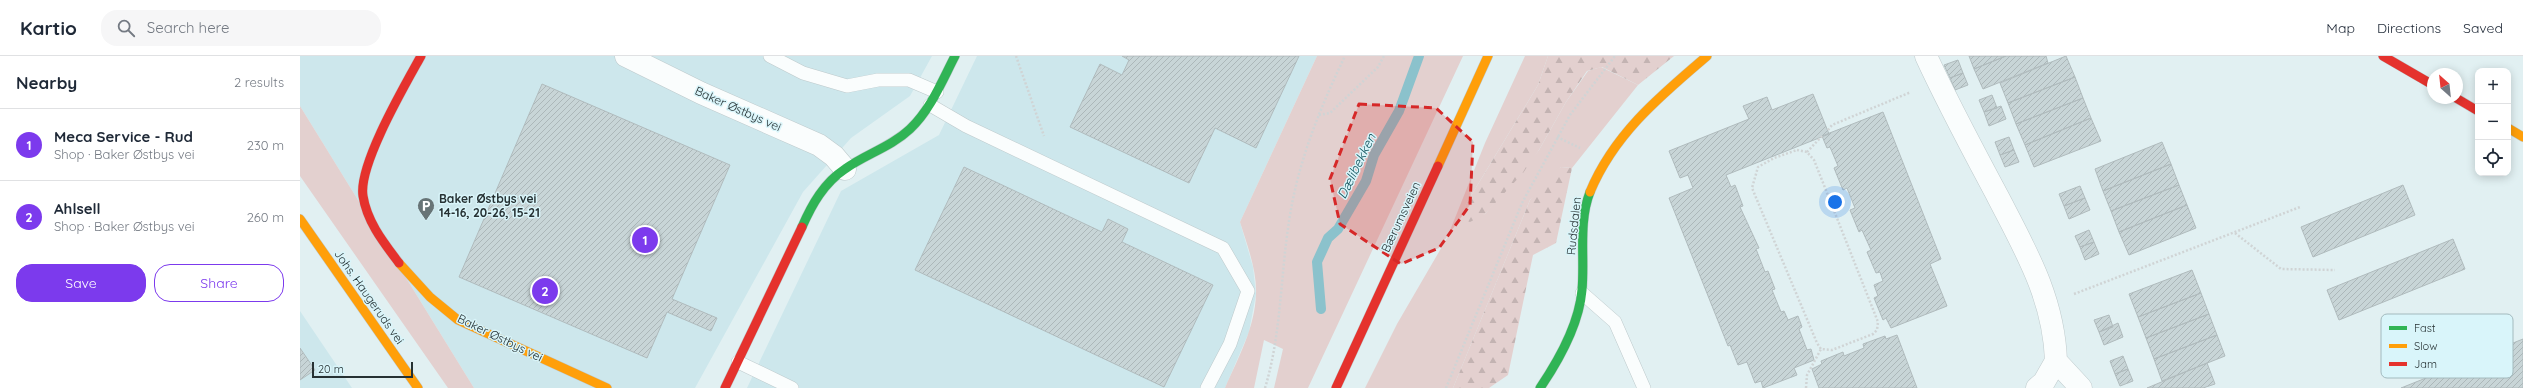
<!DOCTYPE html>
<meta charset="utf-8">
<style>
body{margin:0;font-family:Quicksand,sans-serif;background:#f6f6f7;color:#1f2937}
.controls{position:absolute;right:12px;top:12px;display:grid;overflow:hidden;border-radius:8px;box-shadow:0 2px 10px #0003}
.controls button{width:36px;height:36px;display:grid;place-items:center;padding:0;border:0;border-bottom:1px solid #e0e1e3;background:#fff;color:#1f2937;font:20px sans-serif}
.compass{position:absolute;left:2127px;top:12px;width:36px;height:36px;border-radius:50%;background:#fff;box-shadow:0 2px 10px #0003;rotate:333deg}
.scale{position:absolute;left:12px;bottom:10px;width:101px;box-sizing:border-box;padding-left:4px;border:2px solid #263133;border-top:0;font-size:11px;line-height:14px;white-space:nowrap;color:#263133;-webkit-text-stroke:3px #d9f5fa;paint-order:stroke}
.you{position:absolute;left:1535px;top:146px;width:14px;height:14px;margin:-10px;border:3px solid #fff;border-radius:50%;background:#1a73e8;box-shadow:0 0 0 6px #1a73e833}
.badge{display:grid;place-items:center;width:26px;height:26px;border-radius:50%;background:#7c3aed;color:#fff;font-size:13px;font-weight:700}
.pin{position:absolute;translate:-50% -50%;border:2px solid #fff;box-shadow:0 1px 4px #0006}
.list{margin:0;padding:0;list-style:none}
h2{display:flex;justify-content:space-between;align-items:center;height:52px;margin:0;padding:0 16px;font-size:17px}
h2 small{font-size:13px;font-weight:400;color:#747a83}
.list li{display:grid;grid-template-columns:26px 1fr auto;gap:12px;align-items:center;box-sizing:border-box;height:72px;padding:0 16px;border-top:1px solid #e0e1e3}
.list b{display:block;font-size:15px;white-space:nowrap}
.list p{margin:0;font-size:13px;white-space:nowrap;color:#747a83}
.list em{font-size:13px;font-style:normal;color:#747a83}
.actions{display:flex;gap:8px;padding:12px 16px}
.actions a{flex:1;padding:9px 0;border:1px solid #7c3aed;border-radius:16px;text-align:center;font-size:14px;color:#7c3aed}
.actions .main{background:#7c3aed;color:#fff}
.icon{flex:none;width:22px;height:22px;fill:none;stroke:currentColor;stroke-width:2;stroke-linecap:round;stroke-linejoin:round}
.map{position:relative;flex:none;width:2223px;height:332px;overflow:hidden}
header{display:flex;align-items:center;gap:24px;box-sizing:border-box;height:56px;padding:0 20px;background:#fff;border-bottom:1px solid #e0e1e3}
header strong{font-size:19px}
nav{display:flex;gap:22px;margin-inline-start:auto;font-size:14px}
.search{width:280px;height:36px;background:#f6f6f7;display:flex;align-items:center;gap:10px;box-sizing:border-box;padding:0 14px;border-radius:16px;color:#747a83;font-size:15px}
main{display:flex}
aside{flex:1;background:#fff}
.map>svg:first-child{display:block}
.built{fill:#cde7ec}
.grass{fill:#e3d0cf}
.forest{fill:url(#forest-firs)}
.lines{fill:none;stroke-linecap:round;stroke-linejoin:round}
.stream{stroke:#8bc2cc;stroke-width:10}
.building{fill:url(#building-hatch);stroke:#b0bbbd}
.lane-casing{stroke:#becacc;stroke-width:14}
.street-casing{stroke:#becacc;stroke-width:23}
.fast-casing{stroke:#becacc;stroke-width:10}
.slow-casing{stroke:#becacc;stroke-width:10}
.jam-casing{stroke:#becacc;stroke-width:10}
.path{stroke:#d0d4d5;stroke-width:2.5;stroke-dasharray:2 2;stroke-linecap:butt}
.lane{stroke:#fafdfd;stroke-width:13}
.street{stroke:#fafdfd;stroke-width:22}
.fast{stroke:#30b455;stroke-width:9}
.slow{stroke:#ff9f0a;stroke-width:9}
.jam{stroke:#e5322d;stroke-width:9}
.marked{fill:#d62828;fill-opacity:0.2;stroke:#d62828;stroke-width:3;stroke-dasharray:8 5;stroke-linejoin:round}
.labels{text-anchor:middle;stroke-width:3;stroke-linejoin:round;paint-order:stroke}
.street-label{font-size:12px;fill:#263133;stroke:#d9f5fa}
.poi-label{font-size:12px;font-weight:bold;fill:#263133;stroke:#d9f5fa;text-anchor:start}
.water-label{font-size:13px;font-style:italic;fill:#0e4f59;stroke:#d9f5fa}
.key{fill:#d9f5fa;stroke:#a3babe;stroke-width:1}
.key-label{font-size:11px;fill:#263133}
</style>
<header>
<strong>Kartio</strong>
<div class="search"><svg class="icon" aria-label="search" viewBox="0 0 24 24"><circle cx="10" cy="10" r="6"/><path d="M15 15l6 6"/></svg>Search here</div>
<nav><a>Map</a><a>Directions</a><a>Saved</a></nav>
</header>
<main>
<aside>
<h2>Nearby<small>2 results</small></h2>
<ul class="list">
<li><span class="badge">1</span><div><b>Meca Service - Rud</b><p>Shop · Baker Østbys vei</p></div><em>230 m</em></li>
<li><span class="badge">2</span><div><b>Ahlsell</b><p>Shop · Baker Østbys vei</p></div><em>260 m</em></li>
</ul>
<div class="actions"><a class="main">Save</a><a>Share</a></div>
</aside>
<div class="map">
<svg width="2223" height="332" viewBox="0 0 2223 332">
<defs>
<pattern id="forest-firs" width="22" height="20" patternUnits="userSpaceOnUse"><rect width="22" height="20" fill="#e3d0cf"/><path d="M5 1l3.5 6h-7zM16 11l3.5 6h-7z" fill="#c3b3b2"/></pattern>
<pattern id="building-hatch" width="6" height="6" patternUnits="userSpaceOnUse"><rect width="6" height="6" fill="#c8d5d7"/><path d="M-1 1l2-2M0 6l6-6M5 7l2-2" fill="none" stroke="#acb7b9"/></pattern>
</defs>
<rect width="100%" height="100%" fill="#e1f0f2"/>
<path class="built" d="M0 0H632L610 40 551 82 503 136 395 332H174L0 50Z
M677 0H1017L940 166 953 211 956 238 949 276 925 332H447L541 135 639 79Z
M0 255 52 332H0Z"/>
<path class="grass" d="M1017 0H1163L1008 332H974L983 293 964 284 954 332H925C938 302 955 272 956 238 957 214 947 189 940 166Z
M1225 0H1248L1238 29 1166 148 1162 163 1185 158 1239 94 1266 46 1288 15 1301 11 1338 29 1272 112 1261 111 1230 144 1153 332H1065L1097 268 1147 182 1185 87Z
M0 50 174 332H148L0 120Z"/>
<path class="forest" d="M1248 0H1374L1338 29 1302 11 1287 15 1266 46 1239 94 1223 117 1185 158 1170 166 1161 163 1166 148 1238 29Z
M1261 111 1272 112 1256 187 1233 199 1208 319 1189 332H1153L1230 144 1248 120Z"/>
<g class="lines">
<path class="stream" d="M1021 253 1017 206 1028 182 1038 173 1066 125 1074 99 1099 55 1119 0"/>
</g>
<path class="building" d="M822 0H999L956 92 915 72 889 127 770 71 800 8 822 19 829 4Z
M1669 0H1706L1674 13Z
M1706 0H1746L1748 7 1683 33 1674 13Z
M1766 0 1775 21 1708 47 1700 27Z
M1658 4 1663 17 1650 22 1644 9Z
M1663 17 1668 29 1655 34 1650 22Z
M1775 21 1783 42 1716 68 1708 47Z
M242 28 430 109 372 243 417 262 411 275 367 256 347 302 159 221Z
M1513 38 1529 78 1426 119 1431 131 1435 129 1443 150 1440 151 1459 192 1456 193 1465 216 1468 215 1475 233 1472 234 1481 256 1484 255 1488 264 1498 260 1502 271 1499 273 1507 294 1511 293 1514 304 1494 312 1497 319 1463 332 1461 325 1455 327 1447 306 1438 309 1430 289 1428 290 1369 142 1393 132 1388 119 1380 122 1369 95 1449 63 1443 50 1467 41 1472 54Z
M1692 39 1697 52 1684 56 1679 44Z
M1783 42 1791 62 1725 89 1716 68Z
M1701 50 1706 63 1689 70 1684 56Z
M1583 56 1641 203 1630 208 1647 250 1591 272 1586 262 1583 264 1574 242 1578 240 1574 229 1583 225 1580 216 1576 217 1567 196 1571 194 1562 174 1559 176 1550 154 1555 152 1547 132 1543 134 1534 112 1538 110 1530 91 1527 92 1522 80Z
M1791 62 1801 85 1734 111 1725 89Z
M1709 81 1714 94 1700 99 1695 86Z
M1862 86 1871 108 1803 135 1795 113Z
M1714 94 1719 106 1705 111 1700 99Z
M1871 108 1879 129 1811 155 1803 135Z
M664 111 802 176 808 163 828 173 822 186 913 229 864 331 615 214Z
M1879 129 1887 149 1819 176 1811 155Z
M2103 129 2115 159 2013 201 2001 171Z
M1780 130 1785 142 1764 150 1759 138Z
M1785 142 1790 154 1769 163 1764 150Z
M1887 149 1896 172 1829 199 1819 176Z
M1789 174 1794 186 1780 191 1775 180Z
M2153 183 2165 213 2039 264 2027 234Z
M1794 186 1799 198 1785 204 1780 191Z
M1892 214 1901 237 1838 261 1829 238Z
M1901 237 1909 258 1846 282 1838 261Z
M1909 258 1917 279 1854 303 1846 282Z
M1809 259 1813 271 1799 276 1794 264Z
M1818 267 1823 281 1804 289 1799 276Z
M1597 279 1617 332H1519L1512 313 1522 308 1521 305 1543 296 1544 300 1564 292 1563 288 1585 280 1586 283Z
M1917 279 1925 300 1862 325 1854 303Z
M2223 283V332H2101Z
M0 292 15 314 0 324Z
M1823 300 1828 313 1815 318 1810 305Z
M1907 307 1915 328 1903 332H1847Z
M1828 313 1833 325 1820 330 1815 318Z"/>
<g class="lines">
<defs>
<path id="lane" d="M470 0 503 17 547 30 578 24H609L637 36
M630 49 666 70 923 192 948 235 930 288 907 332
M1282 237 1315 266 1344 332
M438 306 492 332"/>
<path id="street" d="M326 0 401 37 519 89 534 100 545 113
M1626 0C1648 48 1673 94 1698 141 1726 195 1754 243 1756 305L1781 332
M1737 332 1744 326 1756 305"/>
<path id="fast" d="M502 171C512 148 524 127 545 113 566 98 591 91 610 73 631 53 642 25 655 0
M1240 332C1259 304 1279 269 1282 234 1285 202 1278 167 1290 136"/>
<path id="slow" d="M2208 72 2223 81
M1138 110 1188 0
M1290 136C1314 78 1360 40 1407 0
M0 163 118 332
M99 207 130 241 158 264 307 332"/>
<path id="jam" d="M2083 0 2133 29
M2156 42 2178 55
M99 207C84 187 67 166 63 140 58 109 105 29 121 0
M425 332 502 171
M1036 332 1138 110"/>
</defs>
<use href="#lane" class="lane-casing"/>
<use href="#street" class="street-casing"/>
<use href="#fast" class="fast-casing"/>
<use href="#slow" class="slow-casing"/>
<use href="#jam" class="jam-casing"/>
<path class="path" d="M716 0 744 80
M1019 59 1030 57 1078 11 1084 0
M1528 74 1532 69 1611 36
M1257 81 1280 92
M1497 94 1507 96 1514 104 1578 266 1577 274 1573 278 1532 294 1521 293 1517 287 1452 132 1458 111 1474 102Z
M1507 96 1522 80
M1935 177 1981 213 2035 214
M1774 238 2000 151
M965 332C983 273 980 209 992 148 1002 96 1022 48 1045 0
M1146 332 1222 147 1270 59 1315 0
M1506 332 1507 319 1521 293"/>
<use href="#lane" class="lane"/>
<use href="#street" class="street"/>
<use href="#fast" class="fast"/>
<use href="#slow" class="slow"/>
<use href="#jam" class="jam"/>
</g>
<path class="marked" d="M1059 48 1136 52 1173 86 1170 149 1139 192 1101 208 1040 168 1030 123Z"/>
<defs>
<symbol id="parking-pin" viewBox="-11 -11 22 30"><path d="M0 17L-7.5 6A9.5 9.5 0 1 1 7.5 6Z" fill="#677476" stroke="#d9f5fa"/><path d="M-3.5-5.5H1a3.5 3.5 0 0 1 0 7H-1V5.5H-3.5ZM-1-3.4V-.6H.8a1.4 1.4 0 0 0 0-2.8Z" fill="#fff"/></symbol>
</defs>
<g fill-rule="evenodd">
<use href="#parking-pin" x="116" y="140" width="20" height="27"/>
</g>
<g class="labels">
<g class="street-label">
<text transform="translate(438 53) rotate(24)" y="4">Baker Østbys vei</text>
<text transform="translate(1101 161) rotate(-65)" y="4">Bærumsveien</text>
<text transform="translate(1274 170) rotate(-84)" y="4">Rudsdalen</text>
<text transform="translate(69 241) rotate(55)" y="4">Johs. Haugeruds vei</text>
<text transform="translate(200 282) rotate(26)" y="4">Baker Østbys vei</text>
</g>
<g class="poi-label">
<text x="139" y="147">Baker Østbys vei<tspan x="139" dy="14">14-16, 20-26, 15-21</tspan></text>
</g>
<g class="water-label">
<text transform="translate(1056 110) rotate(-64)" y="5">Dælibekken</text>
</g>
</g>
<rect x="2081" y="258" width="132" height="64" rx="6" class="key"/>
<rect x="2089" y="270" width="18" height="4" fill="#30b455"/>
<rect x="2089" y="288" width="18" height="4" fill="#ff9f0a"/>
<rect x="2089" y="306" width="18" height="4" fill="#e5322d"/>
<g class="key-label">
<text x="2114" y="276">Fast</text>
<text x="2114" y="294">Slow</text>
<text x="2114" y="312">Jam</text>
</g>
</svg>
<div class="controls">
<button>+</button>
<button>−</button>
<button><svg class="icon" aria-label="locate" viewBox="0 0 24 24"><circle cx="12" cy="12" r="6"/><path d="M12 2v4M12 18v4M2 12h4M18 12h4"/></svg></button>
</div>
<svg class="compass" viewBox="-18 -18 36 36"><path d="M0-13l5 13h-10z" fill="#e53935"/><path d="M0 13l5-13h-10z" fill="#747a83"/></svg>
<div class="scale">20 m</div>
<div class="you"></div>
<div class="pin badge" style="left:345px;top:184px">1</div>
<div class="pin badge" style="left:245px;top:235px">2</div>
</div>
</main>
